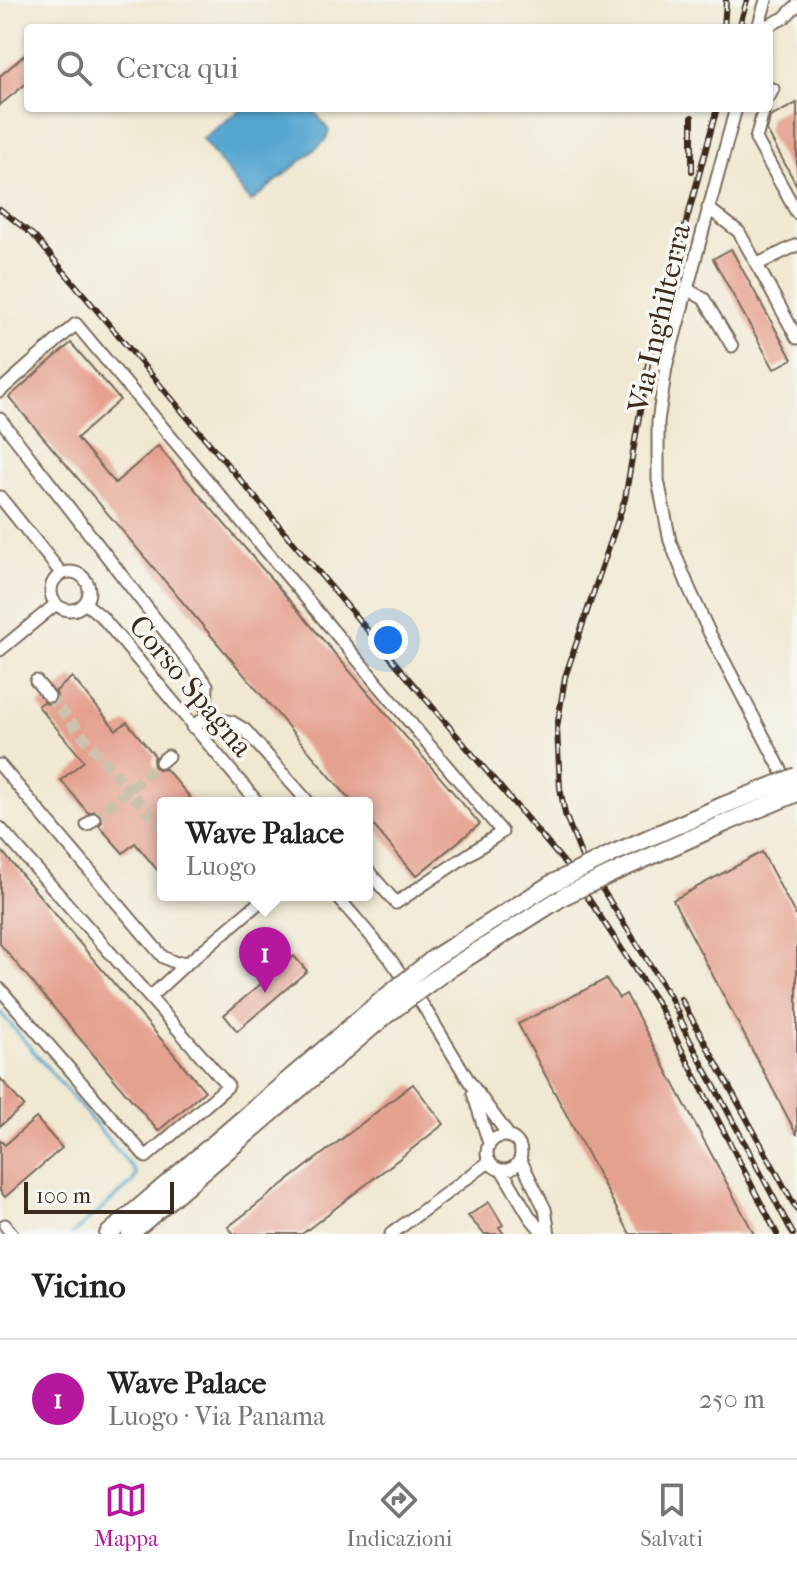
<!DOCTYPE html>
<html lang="it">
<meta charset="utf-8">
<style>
body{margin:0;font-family:"IM FELL French Canon",serif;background:#f6f6f6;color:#222}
.scale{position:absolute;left:24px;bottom:20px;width:150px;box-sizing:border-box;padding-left:8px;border:4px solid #3b2a1e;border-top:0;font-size:22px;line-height:28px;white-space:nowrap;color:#3b2a1e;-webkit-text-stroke:6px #f6f6f2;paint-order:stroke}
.you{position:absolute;left:388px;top:640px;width:28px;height:28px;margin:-20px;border:6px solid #fff;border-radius:50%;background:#1a73e8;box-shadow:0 0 0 12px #1a73e833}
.badge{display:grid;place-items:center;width:52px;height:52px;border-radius:50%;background:#b5179e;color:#fff;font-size:26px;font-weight:700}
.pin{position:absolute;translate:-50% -66px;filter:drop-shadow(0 2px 4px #0008)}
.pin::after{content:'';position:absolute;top:42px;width:28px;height:24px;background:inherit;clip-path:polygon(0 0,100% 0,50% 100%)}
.popup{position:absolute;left:157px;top:797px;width:216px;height:104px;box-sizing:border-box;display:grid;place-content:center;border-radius:8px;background:#fff;filter:drop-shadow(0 2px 6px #0005);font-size:26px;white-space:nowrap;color:#767676}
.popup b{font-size:30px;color:#222}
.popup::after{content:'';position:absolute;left:50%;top:100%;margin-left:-16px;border:16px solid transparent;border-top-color:#fff}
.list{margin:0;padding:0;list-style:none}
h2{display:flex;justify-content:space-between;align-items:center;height:104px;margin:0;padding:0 32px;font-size:34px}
h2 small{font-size:26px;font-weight:400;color:#767676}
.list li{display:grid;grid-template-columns:52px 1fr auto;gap:24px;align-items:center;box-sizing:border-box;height:120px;padding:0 32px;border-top:2px solid #e0e0e0}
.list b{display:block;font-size:30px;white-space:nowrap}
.list p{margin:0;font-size:26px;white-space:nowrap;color:#767676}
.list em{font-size:26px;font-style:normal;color:#767676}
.icon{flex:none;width:44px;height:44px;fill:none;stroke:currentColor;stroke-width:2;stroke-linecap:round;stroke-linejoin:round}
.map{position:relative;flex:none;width:797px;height:1234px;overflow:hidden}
.search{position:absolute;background:#fff;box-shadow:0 2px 6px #0004;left:24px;right:24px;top:24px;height:88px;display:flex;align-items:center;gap:20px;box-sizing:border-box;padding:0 28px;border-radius:8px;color:#767676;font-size:30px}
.sheet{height:224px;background:#fff}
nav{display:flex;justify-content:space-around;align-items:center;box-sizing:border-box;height:112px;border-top:2px solid #e0e0e0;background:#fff;font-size:22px;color:#767676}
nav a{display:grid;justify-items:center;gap:4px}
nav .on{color:#b5179e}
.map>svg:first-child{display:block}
.water{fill:#55a6d0;stroke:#486877;stroke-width:2}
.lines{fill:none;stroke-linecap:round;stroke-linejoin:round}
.stream{stroke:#55a6d0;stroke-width:3}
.building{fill:#e5a190}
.minor-tunnel{stroke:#ccc2ad;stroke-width:11;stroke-dasharray:11 5.5;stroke-linecap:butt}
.minor-casing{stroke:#7a6c5d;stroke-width:15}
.highway-casing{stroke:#7a6c5d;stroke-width:20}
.minor{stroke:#fff;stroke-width:11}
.highway{stroke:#fff;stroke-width:16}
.rail-casing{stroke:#3b2a1e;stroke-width:6}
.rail{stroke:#f6f6f2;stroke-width:3;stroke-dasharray:9;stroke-linecap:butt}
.highway-bridge-casing{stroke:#7a6c5d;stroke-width:20;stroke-linecap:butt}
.highway-bridge{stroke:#fff;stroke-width:16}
.labels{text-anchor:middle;stroke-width:7;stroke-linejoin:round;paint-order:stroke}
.street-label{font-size:30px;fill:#3b2a1e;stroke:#f6f6f2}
</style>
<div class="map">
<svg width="797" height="1234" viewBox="0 0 797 1234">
<rect width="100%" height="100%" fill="#f6f6f2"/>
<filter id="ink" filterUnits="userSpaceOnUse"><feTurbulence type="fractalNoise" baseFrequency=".0125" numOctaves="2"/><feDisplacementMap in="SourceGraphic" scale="16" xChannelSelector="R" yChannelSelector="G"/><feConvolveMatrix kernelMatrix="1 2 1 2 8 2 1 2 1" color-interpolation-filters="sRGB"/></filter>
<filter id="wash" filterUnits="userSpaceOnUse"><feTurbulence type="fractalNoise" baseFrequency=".006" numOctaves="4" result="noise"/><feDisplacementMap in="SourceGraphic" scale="32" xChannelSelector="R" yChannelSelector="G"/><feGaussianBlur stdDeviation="1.8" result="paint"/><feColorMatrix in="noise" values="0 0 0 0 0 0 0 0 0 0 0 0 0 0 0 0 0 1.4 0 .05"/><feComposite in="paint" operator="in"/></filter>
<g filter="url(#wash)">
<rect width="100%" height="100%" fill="#f0e8d1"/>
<path class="water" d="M243 108H312L329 131 325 141 251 202 202 139Z"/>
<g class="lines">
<path class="stream" d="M0 1012 134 1170 136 1175 132 1183 72 1234"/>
</g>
<g id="blocks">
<path class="building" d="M28 52V82L0 105V76Z
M797 103V186L767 131 770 117Z
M731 249 792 359 774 369 713 259Z
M71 343 120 400 77 438 115 483 158 446 480 824 416 876 367 818V803H354L351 801 9 397Z
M72 677 116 730 127 722 155 756 153 760 154 767 159 770 166 769 190 797 182 803H163V877L135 843 123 853 99 826 102 821 101 814 96 811 88 813 61 780 84 761 38 706 43 702 47 704 54 703 57 698 56 691Z
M0 849 205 1091 158 1131 0 944Z
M762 852 797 918V1135L673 900Z
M294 956 307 971 237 1031 224 1015Z
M606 979 619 998 626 994 754 1234H630L518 1024Z
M0 1078 24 1106 0 1126Z
M413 1084 444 1124 302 1234H234L228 1227Z
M36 1118 62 1148 5 1197 0 1191V1140L5 1145Z
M489 1202 503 1225 499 1227 504 1234H484L468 1216Z"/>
</g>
</g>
<g filter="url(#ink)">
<use href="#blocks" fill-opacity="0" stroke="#7a6c5d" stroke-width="2"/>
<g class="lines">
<path class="minor-tunnel" d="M49 696 163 830
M94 819 161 762"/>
<defs>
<path id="minor" d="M758 28 766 0
M763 28 784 18 797 5
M769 97 773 89
M736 108 666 367 658 422V480L670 541 689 588 710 634 789 785
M764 108 756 139 797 213
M708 208 739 232 797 338
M758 264 797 245
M687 289 704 299 732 346
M0 391 76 324 502 832 396 903 367 870
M0 419 207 685 206 717
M0 497 62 574
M51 591a19 19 0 1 1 38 0a19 19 0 1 1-38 0Z
M85 603 102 617 258 803
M0 650 56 604
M36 681 49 696
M192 727 206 717 232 722 245 730 309 803
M161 762 168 756
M0 765 163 957 176 963 189 962 268 895
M87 825 94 819
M0 828 228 1086 146 1157 0 989
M336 895 388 956 424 1007 469 1081 509 1136
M150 997 188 962
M473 1093 489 1143
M487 1153a17 17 0 1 1 34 0a17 17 0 1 1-34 0Z
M520 1159 545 1209 549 1234
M502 1170 530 1217 544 1234
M5 1225 12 1234
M391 1234 489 1162"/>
<path id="highway" d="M614 853 722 806
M622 869 730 821
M434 958 551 884
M443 973 564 896
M108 1234 377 1004
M130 1234 385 1016"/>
</defs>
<use href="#minor" class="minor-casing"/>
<use href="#highway" class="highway-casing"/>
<use href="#minor" class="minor"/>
<use href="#highway" class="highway"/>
<defs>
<path id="rail" d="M724 28 726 0
M739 28 747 0
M692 171V117
M0 209 34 236 567 866 659 1006 777 1234
M681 999 797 1210
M679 1020 793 1234
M685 1028 669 995 582 857 565 814 560 788 557 728 565 677 625 499 648 364 717 108"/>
</defs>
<use href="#rail" class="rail-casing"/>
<use href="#rail" class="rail"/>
<defs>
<path id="highway-bridge" d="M722 806 797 776
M730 821 797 793
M551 884 614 853
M564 896 622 869
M377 1004 434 958
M385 1016 443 973"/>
</defs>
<use href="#highway-bridge" class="highway-bridge-casing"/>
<use href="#highway-bridge" class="highway-bridge"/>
</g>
</g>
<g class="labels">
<g class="street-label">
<text transform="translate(659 318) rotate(-77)" y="10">Via Inghilterra</text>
<text transform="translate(191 686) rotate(50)" y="10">Corso Spagna</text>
</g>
</g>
</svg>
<div class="scale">100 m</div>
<div class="you"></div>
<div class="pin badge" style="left:265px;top:993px">1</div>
<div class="popup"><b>Wave Palace</b>Luogo</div>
<div class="search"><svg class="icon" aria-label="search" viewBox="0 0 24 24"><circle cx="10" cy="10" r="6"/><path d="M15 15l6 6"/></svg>Cerca qui</div>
</div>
<section class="sheet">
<h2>Vicino<small></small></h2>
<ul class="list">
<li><span class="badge">1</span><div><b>Wave Palace</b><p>Luogo · Via Panama</p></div><em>250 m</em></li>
</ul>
</section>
<nav>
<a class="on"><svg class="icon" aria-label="map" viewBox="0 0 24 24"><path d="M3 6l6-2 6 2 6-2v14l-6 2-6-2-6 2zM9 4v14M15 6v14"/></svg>Mappa</a>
<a><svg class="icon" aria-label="directions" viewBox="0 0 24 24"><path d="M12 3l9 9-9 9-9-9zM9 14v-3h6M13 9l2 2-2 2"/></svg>Indicazioni</a>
<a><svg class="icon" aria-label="saved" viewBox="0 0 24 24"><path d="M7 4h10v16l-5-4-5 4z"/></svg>Salvati</a>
</nav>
